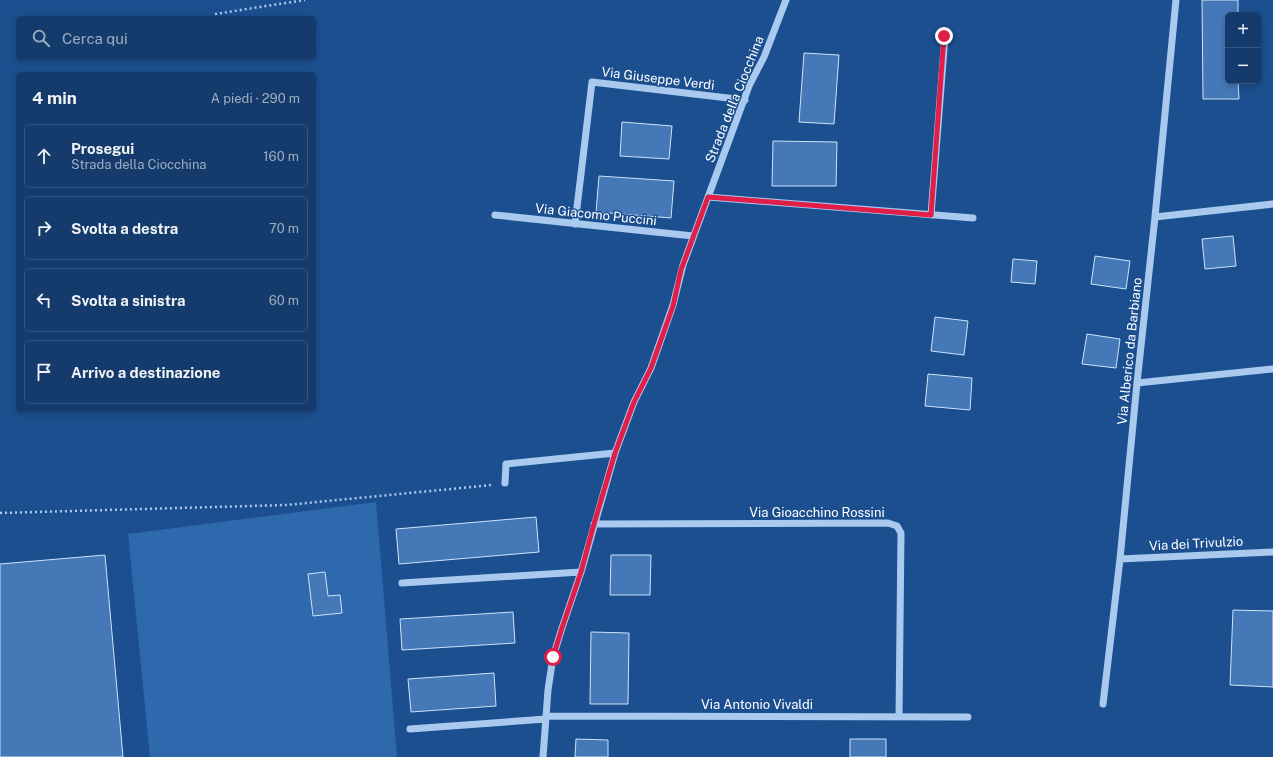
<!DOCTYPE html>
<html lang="it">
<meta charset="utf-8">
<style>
body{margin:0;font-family:"Public Sans",sans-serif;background:#214673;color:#f1f3f6}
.controls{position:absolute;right:12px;top:12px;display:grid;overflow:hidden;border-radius:6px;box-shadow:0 2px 6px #0003}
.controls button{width:36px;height:36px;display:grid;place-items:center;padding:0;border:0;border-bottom:1px solid #33557e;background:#143b6b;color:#f1f3f6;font:20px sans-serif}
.stop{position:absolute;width:12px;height:12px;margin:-9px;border:3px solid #e11d48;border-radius:50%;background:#fff}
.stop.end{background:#e11d48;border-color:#fff;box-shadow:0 1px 4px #0008}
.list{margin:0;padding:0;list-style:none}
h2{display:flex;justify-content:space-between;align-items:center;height:52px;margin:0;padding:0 16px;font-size:17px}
h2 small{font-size:13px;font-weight:400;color:#9dadc1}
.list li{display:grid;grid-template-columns:26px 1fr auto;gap:12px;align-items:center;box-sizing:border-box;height:64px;margin:0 8px 8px;padding:0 8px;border:1px solid #33557e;border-radius:6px}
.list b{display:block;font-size:15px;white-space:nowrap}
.list p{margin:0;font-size:13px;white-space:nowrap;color:#9dadc1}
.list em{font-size:13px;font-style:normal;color:#9dadc1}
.icon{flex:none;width:22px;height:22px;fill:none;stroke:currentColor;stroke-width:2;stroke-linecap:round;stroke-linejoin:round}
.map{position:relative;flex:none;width:1273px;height:757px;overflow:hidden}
.search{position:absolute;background:#143b6b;box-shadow:0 2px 6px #0003;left:16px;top:16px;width:300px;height:44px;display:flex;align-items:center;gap:10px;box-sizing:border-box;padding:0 14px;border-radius:6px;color:#9dadc1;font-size:15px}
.panel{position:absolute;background:#143b6b;box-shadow:0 2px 6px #0003;left:16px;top:72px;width:300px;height:340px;border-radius:6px}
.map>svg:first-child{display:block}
.green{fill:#2e69ad}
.building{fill:#4478b7;stroke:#cfe3fa}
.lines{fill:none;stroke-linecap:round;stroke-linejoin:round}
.path{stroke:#a9c9ee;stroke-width:2.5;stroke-dasharray:2 3;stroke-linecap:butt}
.minor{stroke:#a9c9ee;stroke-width:7}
.route{stroke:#e11d48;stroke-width:5}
.labels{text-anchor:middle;stroke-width:3;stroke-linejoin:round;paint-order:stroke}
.street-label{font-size:13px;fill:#fff;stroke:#1b4f8f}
</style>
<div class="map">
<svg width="1273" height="757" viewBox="0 0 1273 757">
<rect width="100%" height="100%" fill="#1b4f8f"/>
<path class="green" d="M376 502 397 757H150L128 534Z"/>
<path class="building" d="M1202 0H1238V15H1228V81H1238L1239 99H1203Z
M804 53 839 55 834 124 799 122Z
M622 122 672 126 669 159 620 156Z
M773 141 837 142 836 186H772Z
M599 176 674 181 671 218 596 212Z
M1233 236 1236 266 1205 269 1202 239Z
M1095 256 1130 261 1126 289 1091 284Z
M1013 259 1037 261 1035 284 1011 282Z
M935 317 968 321 964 355 931 351Z
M1087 334 1120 339 1116 368 1082 364Z
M928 374 972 378 970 410 925 406Z
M536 517 539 552 399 564 396 529Z
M105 555 123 757H0V564Z
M611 555H651L650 595H610Z
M325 572 328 596 340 595 342 613 313 616 308 574Z
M1233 610 1273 611V687L1230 685Z
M513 612 515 643 402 650 400 619Z
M591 632 629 633 628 704H590Z
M494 673 496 706 411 712 408 679Z
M576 739 608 740V757H575Z
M850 739H886V757H850Z"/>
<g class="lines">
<path class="path" d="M215 14 305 0
M0 513 286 505 492 485"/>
<path class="minor" d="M708 197 973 218
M495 215 693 236
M931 215 945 36
M1155 217 1273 204
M575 224 592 82 745 100
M1137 383 1273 369
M505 483 506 464 615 453
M594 524 888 523 897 526 901 533 899 717
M1120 559 1273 552
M402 583 581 572
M1103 704 1120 559 1137 383 1155 217 1176 0
M546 716 968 717
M410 729 546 719
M543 757 548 690 553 657 562 628 581 572 615 453 634 402 651 368 673 305 683 265 749 86 764 57 786 0"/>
</g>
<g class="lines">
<path class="route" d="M553 657 562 628 581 572 594 524 615 453 634 402 651 368 673 306 681 270 708 197 931 215 944 36"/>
</g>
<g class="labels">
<g class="street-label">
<text transform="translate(658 78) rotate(7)" y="5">Via Giuseppe Verdi</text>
<text transform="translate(734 99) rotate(-68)" y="5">Strada della Ciocchina</text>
<text transform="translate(596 214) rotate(6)" y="5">Via Giacomo Puccini</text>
<text transform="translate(1129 351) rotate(-84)" y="5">Via Alberico da Barbiano</text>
<text x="817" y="517">Via Gioacchino Rossini</text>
<text transform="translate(1196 543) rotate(-3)" y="5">Via dei Trivulzio</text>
<text x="757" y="709">Via Antonio Vivaldi</text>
</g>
</g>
</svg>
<div class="controls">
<button>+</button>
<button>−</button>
</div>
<div class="stop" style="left:553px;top:657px"></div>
<div class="stop end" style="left:944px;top:36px"></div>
<div class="search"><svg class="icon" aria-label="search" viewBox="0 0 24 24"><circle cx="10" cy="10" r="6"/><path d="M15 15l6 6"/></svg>Cerca qui</div>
<section class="panel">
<h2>4 min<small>A piedi · 290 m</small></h2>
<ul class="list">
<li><svg class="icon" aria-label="ahead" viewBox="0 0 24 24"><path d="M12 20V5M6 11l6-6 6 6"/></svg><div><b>Prosegui</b><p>Strada della Ciocchina</p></div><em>160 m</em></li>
<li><svg class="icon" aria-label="right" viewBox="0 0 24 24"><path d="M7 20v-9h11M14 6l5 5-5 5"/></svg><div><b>Svolta a destra</b></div><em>70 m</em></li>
<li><svg class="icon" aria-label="left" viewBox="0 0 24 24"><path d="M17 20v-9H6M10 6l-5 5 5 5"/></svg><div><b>Svolta a sinistra</b></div><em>60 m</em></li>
<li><svg class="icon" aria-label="arrive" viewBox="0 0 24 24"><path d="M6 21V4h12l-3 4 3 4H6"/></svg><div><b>Arrivo a destinazione</b></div></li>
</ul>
</section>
</div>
